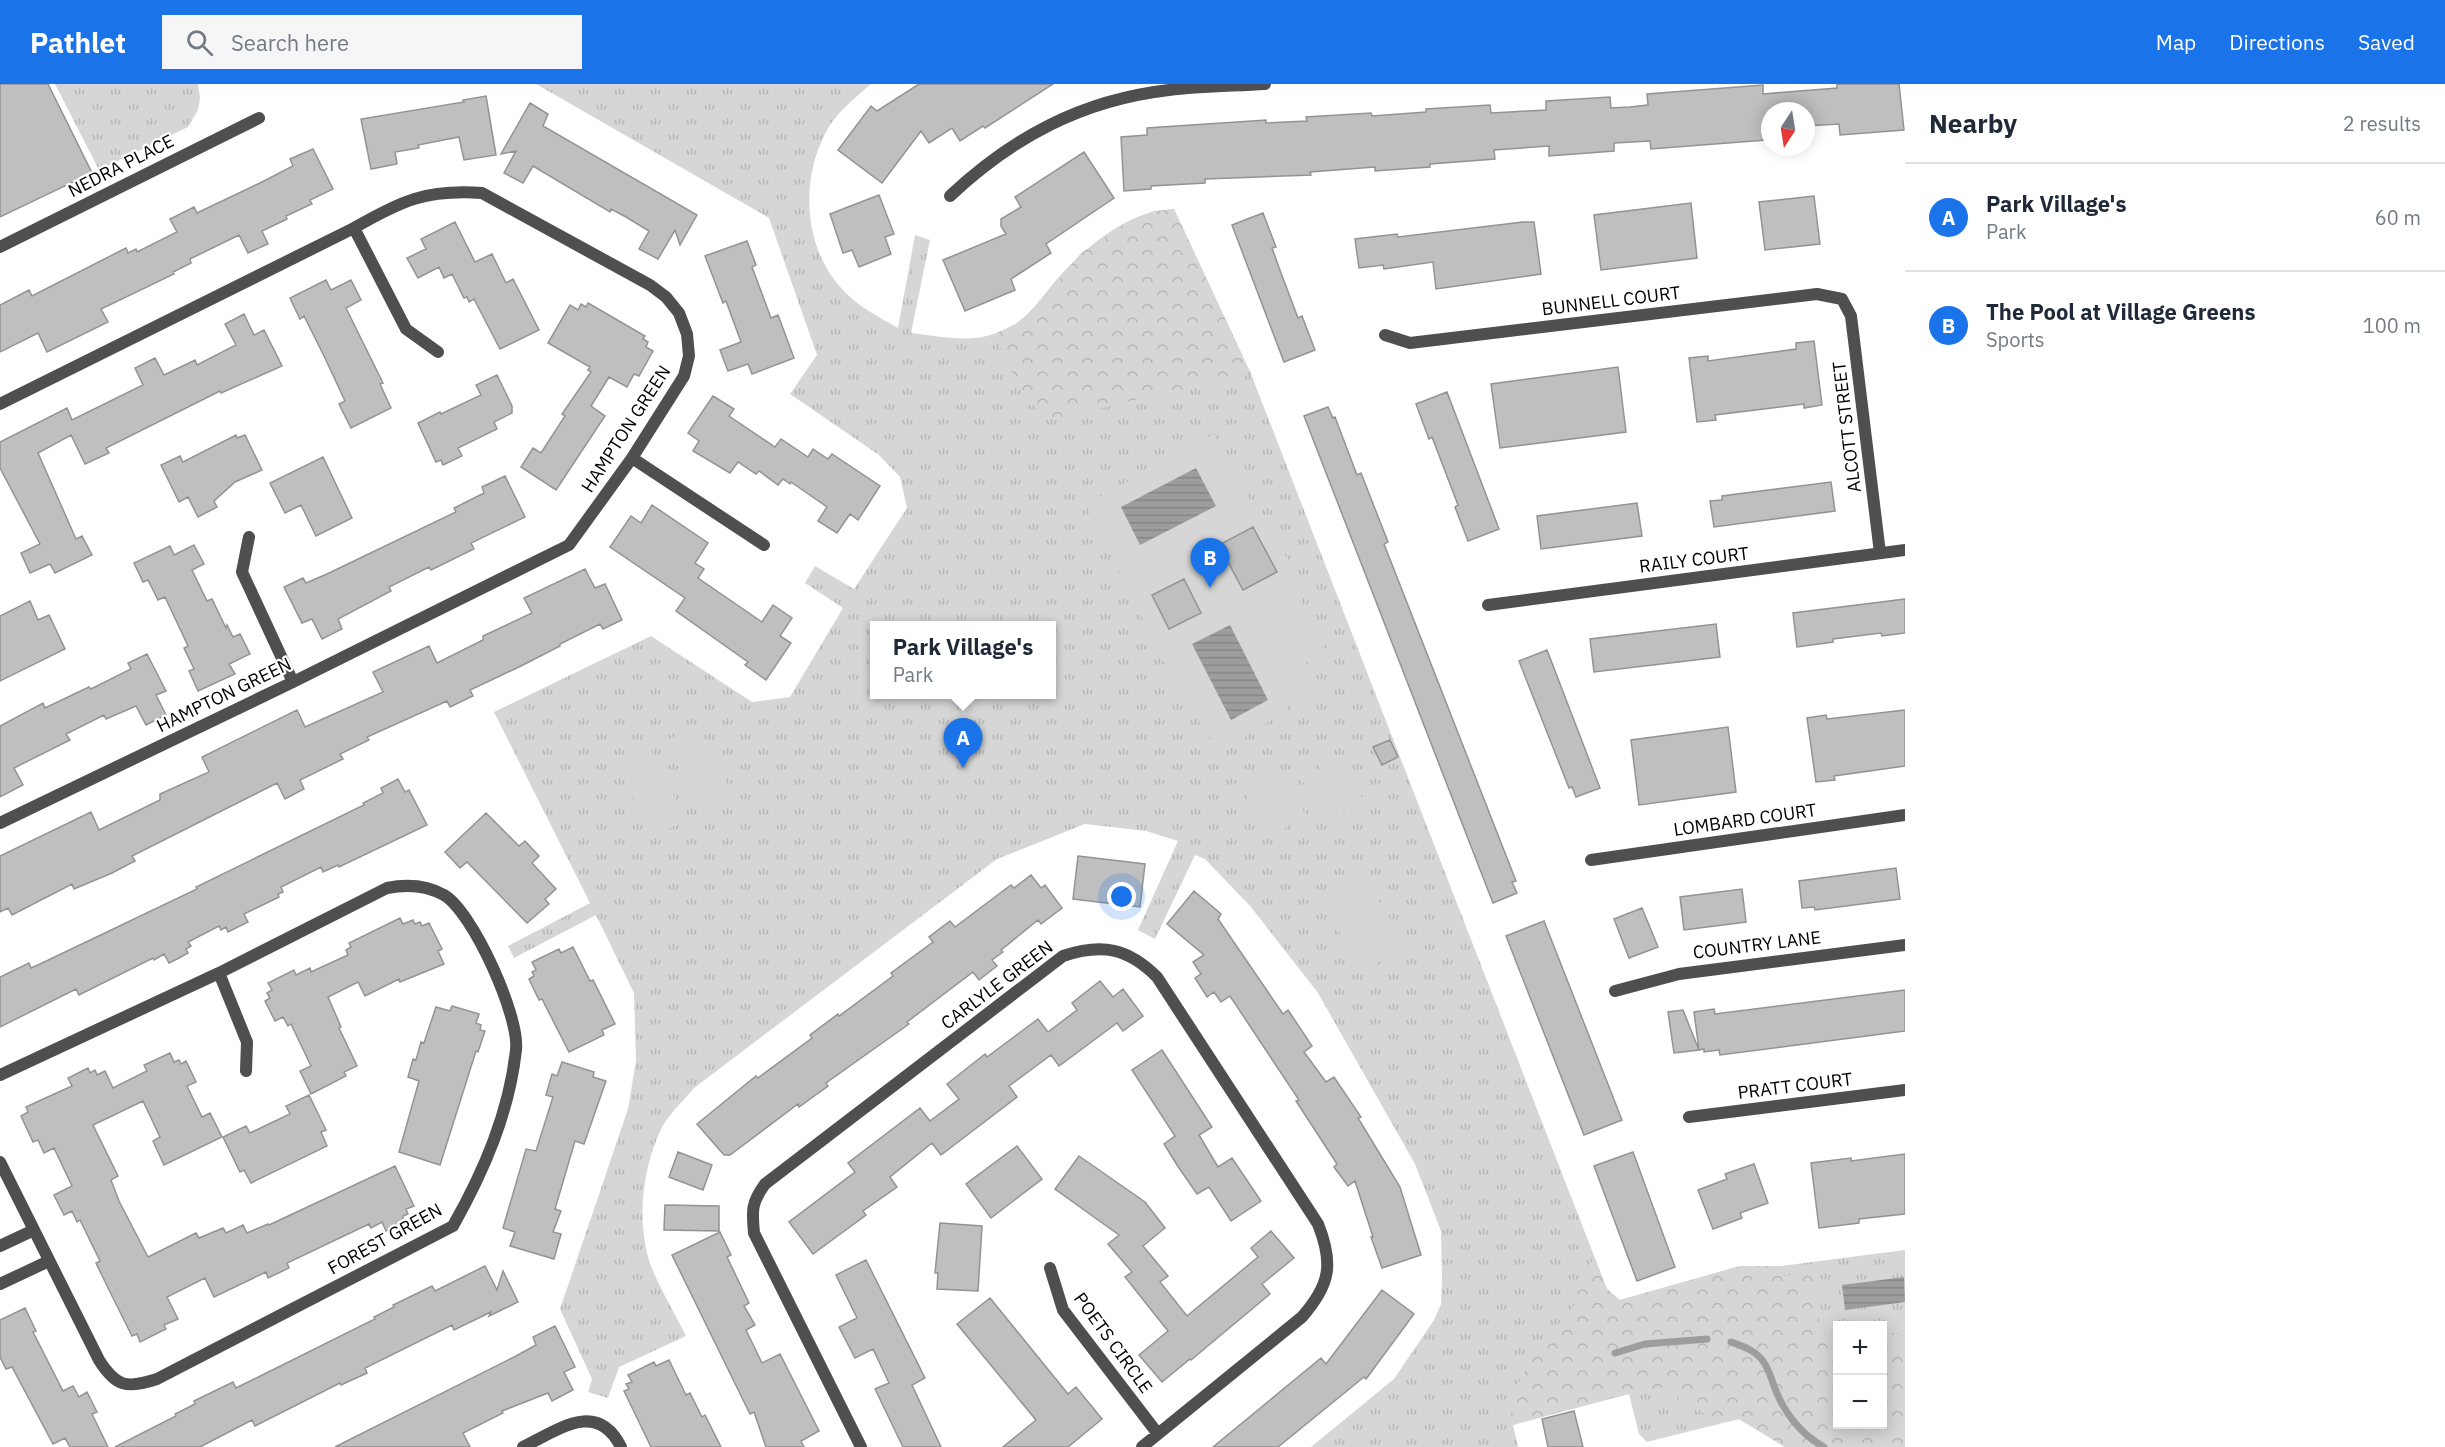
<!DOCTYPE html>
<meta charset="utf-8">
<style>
body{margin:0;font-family:"IBM Plex Sans",sans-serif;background:#f6f6f7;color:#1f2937}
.controls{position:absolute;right:18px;bottom:18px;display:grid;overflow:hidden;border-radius:0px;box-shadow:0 3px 15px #0003}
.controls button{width:54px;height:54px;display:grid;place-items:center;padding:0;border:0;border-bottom:2px solid #e0e1e3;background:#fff;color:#1f2937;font:30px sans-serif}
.compass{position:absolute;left:1761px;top:18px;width:54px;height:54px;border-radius:50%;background:#fff;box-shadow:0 3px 15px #0003;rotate:192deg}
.you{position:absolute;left:1122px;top:813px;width:21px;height:21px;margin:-15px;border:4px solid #fff;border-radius:50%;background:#1a73e8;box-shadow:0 0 0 9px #1a73e833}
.badge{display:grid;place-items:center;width:39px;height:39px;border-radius:50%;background:#1a73e8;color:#fff;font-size:20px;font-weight:700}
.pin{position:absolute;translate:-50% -50px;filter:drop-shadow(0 2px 3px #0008)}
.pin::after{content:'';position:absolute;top:32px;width:21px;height:18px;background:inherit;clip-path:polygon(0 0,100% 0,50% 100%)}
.popup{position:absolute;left:870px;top:537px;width:186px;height:78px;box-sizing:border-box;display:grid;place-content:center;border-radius:0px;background:#fff;filter:drop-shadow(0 2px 4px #0005);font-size:20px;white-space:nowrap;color:#747a83}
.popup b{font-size:22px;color:#1f2937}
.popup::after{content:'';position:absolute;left:50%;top:100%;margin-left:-12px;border:12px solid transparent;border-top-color:#fff}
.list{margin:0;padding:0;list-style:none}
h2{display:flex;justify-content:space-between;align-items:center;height:78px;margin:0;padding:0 24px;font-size:26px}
h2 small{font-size:20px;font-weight:400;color:#747a83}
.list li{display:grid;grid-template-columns:39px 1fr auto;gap:18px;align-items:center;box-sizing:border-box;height:108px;padding:0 24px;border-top:2px solid #e0e1e3}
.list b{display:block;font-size:22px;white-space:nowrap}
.list p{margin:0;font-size:20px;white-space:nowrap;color:#747a83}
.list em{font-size:20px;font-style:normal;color:#747a83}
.icon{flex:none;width:33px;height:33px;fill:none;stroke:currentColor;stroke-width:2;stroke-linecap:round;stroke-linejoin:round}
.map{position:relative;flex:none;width:1905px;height:1363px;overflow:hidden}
header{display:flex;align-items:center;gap:36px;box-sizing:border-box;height:84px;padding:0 30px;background:#1a73e8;color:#fff}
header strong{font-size:28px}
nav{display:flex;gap:33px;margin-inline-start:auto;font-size:21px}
.search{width:420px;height:54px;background:#f6f6f7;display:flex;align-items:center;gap:15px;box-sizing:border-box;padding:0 21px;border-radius:0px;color:#747a83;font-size:22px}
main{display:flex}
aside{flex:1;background:#fff}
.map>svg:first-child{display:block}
.grass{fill:url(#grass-tufts);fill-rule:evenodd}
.forest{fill:url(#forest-crowns)}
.pitch{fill:#d6d6d6}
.water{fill:url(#water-rules)}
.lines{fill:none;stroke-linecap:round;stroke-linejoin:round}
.stream{stroke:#9d9d9d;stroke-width:7}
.building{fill:#bfbfbf;stroke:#939393;stroke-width:1.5}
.street{stroke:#4f4f4f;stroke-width:12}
.labels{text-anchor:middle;stroke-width:4.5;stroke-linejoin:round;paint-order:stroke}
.street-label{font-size:18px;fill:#000;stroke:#fff}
</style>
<header>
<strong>Pathlet</strong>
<div class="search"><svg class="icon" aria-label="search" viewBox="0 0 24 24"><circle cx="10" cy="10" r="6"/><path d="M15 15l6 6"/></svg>Search here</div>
<nav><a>Map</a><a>Directions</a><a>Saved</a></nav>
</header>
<main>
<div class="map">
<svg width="1905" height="1363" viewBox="0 0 1905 1363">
<defs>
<pattern id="grass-tufts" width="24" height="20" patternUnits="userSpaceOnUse" patternTransform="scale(1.5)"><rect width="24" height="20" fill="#d6d6d6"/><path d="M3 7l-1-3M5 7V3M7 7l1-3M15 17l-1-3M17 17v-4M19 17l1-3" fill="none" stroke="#b6b6b6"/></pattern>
<pattern id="forest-crowns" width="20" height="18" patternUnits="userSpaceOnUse" patternTransform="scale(1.5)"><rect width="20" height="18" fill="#d6d6d6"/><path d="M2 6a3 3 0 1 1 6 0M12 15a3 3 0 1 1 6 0" fill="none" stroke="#b6b6b6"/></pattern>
<pattern id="water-rules" width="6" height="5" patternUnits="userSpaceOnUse" patternTransform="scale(1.5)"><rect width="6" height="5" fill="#9d9d9d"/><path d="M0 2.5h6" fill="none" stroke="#858585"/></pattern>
</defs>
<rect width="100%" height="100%" fill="#fff"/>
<path class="grass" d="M55 0H198L200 14 198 26 188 43 99 86Z
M536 0H871C854 15 835 29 825 50 800 98 804 164 842 205 857 222 879 233 898 244L915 151 930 156 911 249C939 252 967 259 994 250 1027 239 1037 218 1058 194 1083 166 1115 139 1151 128 1158 126 1167 126 1174 125L1251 290 1607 1205 1620 1216 1740 1182H1781L1905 1166V1363H1785L1739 1335 1647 1358 1639 1350 1629 1310 1513 1341 1518 1363H1311L1394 1295 1434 1236 1441 1220 1442 1196 1441 1147 1415 1080 1318 909 1251 823 1205 775 1195 771 1155 855 1138 846 1178 757 1146 747 1085 740 997 775 694 1004C684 1016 670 1029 662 1043 643 1082 637 1131 648 1173 654 1195 676 1231 686 1252L619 1283 608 1314 588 1308 592 1295 560 1225 628 1025 636 977 634 909 596 831 514 874 508 862 590 819 494 628 651 552 752 618 790 613 843 524 805 499 815 482 854 505 907 424 900 393 879 371 790 310 817 271 769 134ZM874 542H1052V610H874ZM1838 1242H1882V1340H1838Z"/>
<path class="forest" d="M1174 125 1251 290 1048 336 1022 310 994 250 1020 238 1034 226 1081 169 1123 141 1152 128Z
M1595 1175 1607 1205 1620 1216 1740 1182H1781L1783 1192 1812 1188 1821 1251 1837 1250 1838 1340H1882L1883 1247 1905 1252V1363H1785L1739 1335 1720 1339 1661 1303 1580 1321 1513 1341C1512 1335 1510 1328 1511 1322 1515 1290 1558 1242 1578 1216 1575 1198 1582 1187 1595 1175Z"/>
<path class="pitch" d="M1214 350 1262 438 1266 436 1291 482 1284 486 1326 567 1303 581 1314 605 1221 670 1180 610 1086 421Z
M698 641 734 712 701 729 665 657Z
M1328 661 1367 722 1351 732 1312 671Z
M650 665 686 736 653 752 617 680Z
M1309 672 1348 734 1331 744 1293 682Z
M1272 680 1306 731 1273 752 1240 701Z
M1360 790 1407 859 1366 887 1319 818Z"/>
<path class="water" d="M1196 384 1216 422 1140 461 1121 423Z
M1230 541 1268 616 1231 636 1192 560Z
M1904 1193 1905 1218 1845 1226 1842 1201Z"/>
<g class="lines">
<path class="stream" d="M1731 1258C1742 1262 1755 1266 1763 1277 1769 1285 1772 1297 1776 1307 1785 1330 1802 1351 1824 1363
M1615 1269 1645 1260 1707 1255"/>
</g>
<path class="building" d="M0 0H48L92 89 0 133Z
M919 0H1053L985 44 983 42 960 57 952 44 929 59 921 47 882 99 838 66 871 22 877 27Z
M1837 0H1899L1904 46 1840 51 1839 40 1806 42V27H1770V45H1766V56L1651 65 1650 57 1614 59V67L1549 72V62L1494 66 1495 75 1430 80V83L1375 87V83L1310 88 1311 91 1205 95V99L1151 102V105L1124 107 1121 53 1147 51V44L1266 36V39L1307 37 1306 33 1371 29 1372 32 1413 29 1426 28V25L1490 21 1491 29 1510 28 1546 26V17L1610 13 1611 24 1630 23 1648 21 1647 10 1763 1V10L1837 4Z
M486 12 496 71 464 76 459 53 418 61 419 64 395 68 397 80 371 85 361 35 464 18 463 16Z
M530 19 548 30 543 42 697 131 680 161 675 146 658 175 639 165 649 147 626 133 611 125 610 128 533 82 523 99 504 89 516 67 501 70Z
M313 65 333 105 310 116 312 120 286 132 287 135 262 147 268 160 248 169 239 151 190 175 191 179 173 188 174 190 101 225 108 238 47 268 38 249 0 268V221L29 206 32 212 126 164 128 169 136 165 137 168 177 148 170 135 194 123 197 129 260 99 293 82 290 75Z
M1084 68 1114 114 1046 160 1051 169 1011 195 1015 206 965 227 943 176 1006 150 1001 142V135L1021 123 1015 113Z
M879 111 894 150 885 153 891 170 859 183 852 166 843 169 830 130Z
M1814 112 1820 160 1765 166 1759 118Z
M1691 119 1697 174 1601 186 1594 131Z
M1263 129 1276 163 1272 164 1281 189 1298 234 1302 232 1315 266 1284 278 1232 141Z
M455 138 475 178 492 170 506 199 513 195 539 246 500 265 474 215 469 218 467 213 464 214 452 190 444 194 439 183 418 194 407 174 426 165 421 155Z
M1523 138H1534L1541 190 1436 205 1433 178 1384 185 1383 181 1359 184 1355 155 1397 150 1398 153Z
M747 157 756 181 752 183 771 234 778 231 794 274 752 290 748 280 728 287 720 266 741 258 726 217 723 219 705 172Z
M326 196 331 206 351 196 361 216 346 224 383 299 380 300 391 324 351 344 339 320 345 317 324 272 304 232 300 235 290 214Z
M588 219 645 252 643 255 648 258 646 263 653 267 639 292 634 290 627 303 609 293 591 322 605 332 556 406 521 383 533 364 541 369 565 332 562 330 591 288 588 286 590 283 548 259 570 221 578 226 581 220 586 223Z
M244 230 254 251 264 246 282 282 221 309 220 307 106 364 109 369 85 380 71 351 38 369 76 455 82 452 92 471 55 489 50 480 30 489 21 469 40 460 0 384V358L67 324 72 336 143 301 135 284 155 274 164 291 195 276 197 281 236 261 225 240Z
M1814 257 1822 321 1804 324V320L1715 331 1716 336 1697 338 1689 274 1708 272V277L1796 265V259Z
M1618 283 1626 348 1500 364 1491 300Z
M497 291 512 322V329L494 338 497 345 458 364 462 372 443 381 441 376 436 378 418 339 440 328 441 330 481 311 476 301Z
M1447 308 1499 445 1468 457 1455 423 1458 421 1432 353 1429 355 1416 320Z
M713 312 734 325 729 332 775 363 781 355 808 373 813 365 828 375 832 370 880 402 858 436 850 430 837 449 818 437 827 423 791 398 790 400 783 395 778 401 759 387 756 390 738 378 730 389 693 367 699 357 688 349Z
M1328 323 1333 334 1335 333 1357 391 1361 389 1388 458 1384 460 1516 797 1512 798 1517 809 1493 819 1304 332Z
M236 351 237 354 245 351 262 386 235 398 214 417 217 423 198 433 188 413 179 418 161 381 180 372 183 378Z
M323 373 352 434 316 452 301 421 285 429 270 399Z
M505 392 525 433 471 459 474 465 431 486 429 483 389 503 391 507 338 535 342 545 322 555 312 535 302 539 284 503 303 494 306 499 327 490 456 428 454 424 484 409 482 403Z
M1831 398 1835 427 1714 443 1710 417 1722 416V412Z
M1637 419 1642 452 1541 465 1537 432Z
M652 421 708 459 695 479 704 485 698 494 762 538 773 521 792 534 780 552 791 559 766 596 745 581 748 578 676 527 685 514 610 463 631 432 641 439Z
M1253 443 1277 488 1243 506 1219 461Z
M194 461 204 480 192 486 207 517 212 515 226 544 227 541 233 553 240 550 250 570 229 580 235 590 198 607 189 587 194 585 184 564 188 562 165 513 158 516 148 496 143 498 134 479 170 462 174 471Z
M585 485 595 504 605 500 622 536 603 545 600 540 560 560V562L521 582 470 606 473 612 450 623 447 617 367 653 369 656 340 670 343 675 300 696 304 705 285 715 277 699 132 772 135 777 112 789 74 805 72 800 12 831 8 824 0 828V772L91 728 99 746 160 716V710L209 688 202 673 297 626 305 643 383 608 373 588 429 562 437 579 483 556V552L532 529 524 514Z
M1184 495 1201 529 1169 545 1152 511Z
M1905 515V549L1882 552 1881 549 1833 555V558L1797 563 1793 529Z
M30 517 38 536 49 531 65 565 0 597V532Z
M1716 540 1720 573 1594 588 1590 555Z
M1547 566 1600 704 1576 713 1572 703 1569 704 1519 577Z
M147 570 166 607 156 611 166 631 146 641 136 622 106 635 104 631 66 650 70 656 14 684 23 701 0 713V642L43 619 45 624 89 603 91 605 131 585 128 579Z
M1905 626V682L1834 692 1835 696 1816 698 1807 634 1826 631 1827 635Z
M1728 643 1736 708 1639 721 1631 656Z
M1390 656 1398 673 1382 681 1373 663Z
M398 695 405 708 409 706 427 741 339 783 338 781 323 788 321 783 281 803 283 808 278 810 279 813 244 830 248 838 228 848 226 843 221 846 219 842 188 858 191 862 186 865 188 869 179 874 169 879 164 870 154 876 153 874 79 911 76 905 0 943V893L29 879 31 884 40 880 197 805 196 803 364 721 363 719 383 709 381 704Z
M486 729 519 762 525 757 539 772 532 779 556 805 545 815 549 820 527 839 467 778 460 784 445 768Z
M1078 772 1145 780 1140 823 1073 815Z
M1896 784 1900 815 1815 826 1814 823 1802 824 1799 797Z
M1031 791 1041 804 1045 801 1062 824 1041 840 1038 836 1001 866 1003 868 992 876 997 882 979 896 973 888 907 938 909 940 826 999 828 1002 799 1023 798 1020 730 1071H724L697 1040 756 992 758 994 812 954 810 951 838 930 839 932 893 892 891 889 933 858 929 853 950 837 955 843 1011 801 1014 804Z
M1742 805 1746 838 1684 846 1680 813Z
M1194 807 1221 830 1218 835 1283 930 1288 926 1312 962 1304 968 1326 998 1334 993 1361 1033 1358 1034 1400 1103 1421 1171 1382 1184 1371 1153H1373L1355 1097 1348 1102 1334 1083 1337 1080 1296 1017 1299 1016 1230 912 1221 918 1214 908 1207 913 1195 894 1201 890 1193 878 1204 871 1167 840Z
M1642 824 1658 863 1629 874 1614 835Z
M400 834 403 840 413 836 415 840 420 838 422 842 429 839 442 865 438 867 444 880 400 898 399 895 365 912 358 898 328 913 341 943 339 944 357 982 344 988 346 992 311 1010 300 987 311 982 291 940 288 942 283 933 275 937 265 917 270 914 267 909 272 906 268 899 294 886 296 891 310 884 311 888 348 871 346 866 351 863 349 859Z
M1544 837 1622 1036 1584 1051 1506 852Z
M573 863 590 897 593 896 615 940 602 946 604 951 569 968 542 915 539 916 529 895 534 892 532 888 536 886 532 878 559 865 561 869Z
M1100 897 1113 913 1123 905 1143 932 1123 947 1117 939 1059 982 1051 971 1009 1002 1017 1013 941 1071 932 1059 890 1093 897 1103 863 1127 866 1131 813 1170 789 1138 855 1088 848 1079 920 1024 930 1037 959 1015 947 1000 985 970 987 973 1038 935 1048 948 1077 926 1072 919Z
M1905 906V947L1720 971 1719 966 1704 968V965L1699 966 1694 928 1714 925 1715 930Z
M452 922 479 930 476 939 481 941 480 946 485 947 478 968 476 967 440 1081 399 1068 419 997 408 993 413 975 416 976 421 958 424 959 436 923 450 927Z
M1683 926 1699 966 1674 969 1668 928Z
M1162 966 1212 1043 1199 1051 1218 1083 1232 1074 1261 1117 1231 1137 1209 1103 1197 1110 1177 1081 1164 1060 1175 1052 1132 986Z
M170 969 174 978 179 976 181 980 186 977 196 998 187 1002 202 1033 210 1029 222 1053 164 1081 153 1057 160 1053 143 1017 93 1041 118 1092 111 1096 119 1117 148 1173 196 1149 199 1154 223 1144 226 1149 243 1141 247 1149 268 1140 269 1141 395 1082 414 1122 406 1125 408 1130 403 1132V1139L386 1147 382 1138 371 1144 369 1140 287 1179 289 1184 268 1194 266 1188 214 1213 205 1194 167 1213 178 1235 164 1241 166 1245 140 1258 137 1250 132 1252 110 1208 96 1179 100 1177 80 1136 77 1138 72 1127 64 1131 54 1111 72 1102 54 1064 44 1069 38 1056 33 1058 21 1032 28 1028 26 1023 72 1002 68 994 88 984 90 989 95 986 97 991 105 987 113 1004 147 987 144 981Z
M562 978 594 988 593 993 606 997 584 1060 575 1057 555 1125 561 1127 553 1148 561 1150 554 1175 510 1162 515 1148 503 1144 526 1065 536 1067 553 1013 546 1011 552 990 557 992Z
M309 1011 326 1046 321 1048 327 1062 251 1099 244 1086 240 1088 223 1053 246 1042 250 1049 271 1039 290 1030 286 1022Z
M1017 1062 1042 1095 991 1134 966 1100Z
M678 1068 712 1081 703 1106 669 1093Z
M1633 1068 1675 1183 1637 1197 1594 1082Z
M1905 1070V1130L1859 1135V1139L1819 1144 1811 1079 1851 1074V1077Z
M1079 1072 1145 1118 1165 1144 1143 1162 1168 1192 1160 1198 1187 1232 1258 1173 1251 1164 1271 1147 1294 1174 1262 1200 1270 1210 1191 1276 1190 1275 1162 1298 1139 1271 1168 1247 1125 1193 1132 1188 1108 1160 1119 1151 1055 1105Z
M1754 1080 1768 1119 1740 1129 1742 1134 1713 1145 1698 1106 1727 1095 1725 1090Z
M665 1121 719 1122V1147L664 1146Z
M940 1139 982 1142 978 1207 937 1205 938 1189H935Z
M720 1148 731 1171 727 1173 749 1219 744 1222 755 1241 746 1246 762 1279 780 1270 819 1347 801 1357 804 1363H766L754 1328 750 1330 672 1171Z
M866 1176 925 1294 912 1301 941 1363H903L875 1305 889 1299 873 1265 855 1274 839 1243 857 1234 836 1191Z
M485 1182 497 1206 503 1187 518 1218 489 1232 491 1228 454 1246 452 1241 365 1284 367 1289 341 1301 340 1299 255 1342 252 1336 200 1363H115L176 1332 175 1330 195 1320 194 1317 233 1298 236 1304 375 1235 374 1233 394 1223 393 1221 432 1202 435 1207Z
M1382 1206 1414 1230 1366 1295 1364 1293 1278 1363H1213L1321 1274 1326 1280Z
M990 1214 1068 1310 1076 1303 1102 1335 1068 1363H1003L1036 1336 957 1240Z
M25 1224 36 1247 33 1248 63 1307 73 1302 79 1313 87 1308 97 1328 92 1330 108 1363H70L65 1354 53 1360 12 1283 6 1285 0 1273V1236Z
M555 1242 575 1283 564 1288 573 1306 552 1317 548 1309 502 1327 503 1329 463 1349 470 1363H335L516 1272 536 1261 533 1253Z
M669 1276 686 1311 690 1309 702 1333 705 1331 721 1363H651L624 1307 629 1305 626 1300 632 1298 628 1291 654 1278 656 1282Z
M1574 1327 1583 1363H1548L1542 1335Z"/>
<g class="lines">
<path class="street" d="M950 112C1013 53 1082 16 1169 6 1200 2 1233 2 1265 0
M354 144 406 245 438 268
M0 163 259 34
M1385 251 1410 259 1817 210 1842 215 1851 232 1880 469
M0 320 354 144C401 117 426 105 482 109L650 201 666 213 679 229 687 250 689 272 684 292 632 374 569 461 293 598 0 739
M632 374 764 461
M249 453 242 488 293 598
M1488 521 1905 466
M1591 776 1905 731
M219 889 247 958 246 987
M1615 907 1679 890 1905 861
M0 991 219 889 387 804C407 800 426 801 444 811 473 828 520 933 516 966 509 1029 484 1087 453 1142L157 1295C127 1305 116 1303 99 1276L0 1078
M1689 1033 1905 1006
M0 1162 34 1146
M1050 1184 1063 1226 1158 1350
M0 1200 49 1177
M523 1363C558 1346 597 1315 621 1363
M861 1363 754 1149C752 1127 751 1119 765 1100L1063 872C1102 859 1128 864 1157 893L1318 1140C1334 1180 1330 1201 1302 1233L1142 1363"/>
</g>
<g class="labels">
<g class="street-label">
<text transform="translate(121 82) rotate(-27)" y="6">NEDRA PLACE</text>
<text transform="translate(1611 217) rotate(-7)" y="6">BUNNELL COURT</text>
<text transform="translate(1847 343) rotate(-97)" y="6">ALCOTT STREET</text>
<text transform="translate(626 345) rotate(-57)" y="6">HAMPTON GREEN</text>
<text transform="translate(1694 476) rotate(-7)" y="6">RAILY COURT</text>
<text transform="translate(224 611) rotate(-26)" y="6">HAMPTON GREEN</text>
<text transform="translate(1745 736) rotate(-8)" y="6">LOMBARD COURT</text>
<text transform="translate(1757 861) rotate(-7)" y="6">COUNTRY LANE</text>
<text transform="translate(997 901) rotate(-37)" y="6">CARLYLE GREEN</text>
<text transform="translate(1795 1002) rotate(-7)" y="6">PRATT COURT</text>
<text transform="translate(385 1155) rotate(-29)" y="6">FOREST GREEN</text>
<text transform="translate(1113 1259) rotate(54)" y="6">POETS CIRCLE</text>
</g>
</g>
</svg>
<div class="controls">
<button>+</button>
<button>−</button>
</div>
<svg class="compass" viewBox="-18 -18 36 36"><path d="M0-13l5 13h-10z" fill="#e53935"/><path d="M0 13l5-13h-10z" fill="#747a83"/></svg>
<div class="you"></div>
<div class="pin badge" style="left:963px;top:684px">A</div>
<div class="popup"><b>Park Village's</b>Park</div>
<div class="pin badge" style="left:1210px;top:504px">B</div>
</div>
<aside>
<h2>Nearby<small>2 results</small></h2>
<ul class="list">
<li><span class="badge">A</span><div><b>Park Village's</b><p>Park</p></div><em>60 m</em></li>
<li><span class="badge">B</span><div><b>The Pool at Village Greens</b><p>Sports</p></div><em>100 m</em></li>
</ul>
</aside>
</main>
